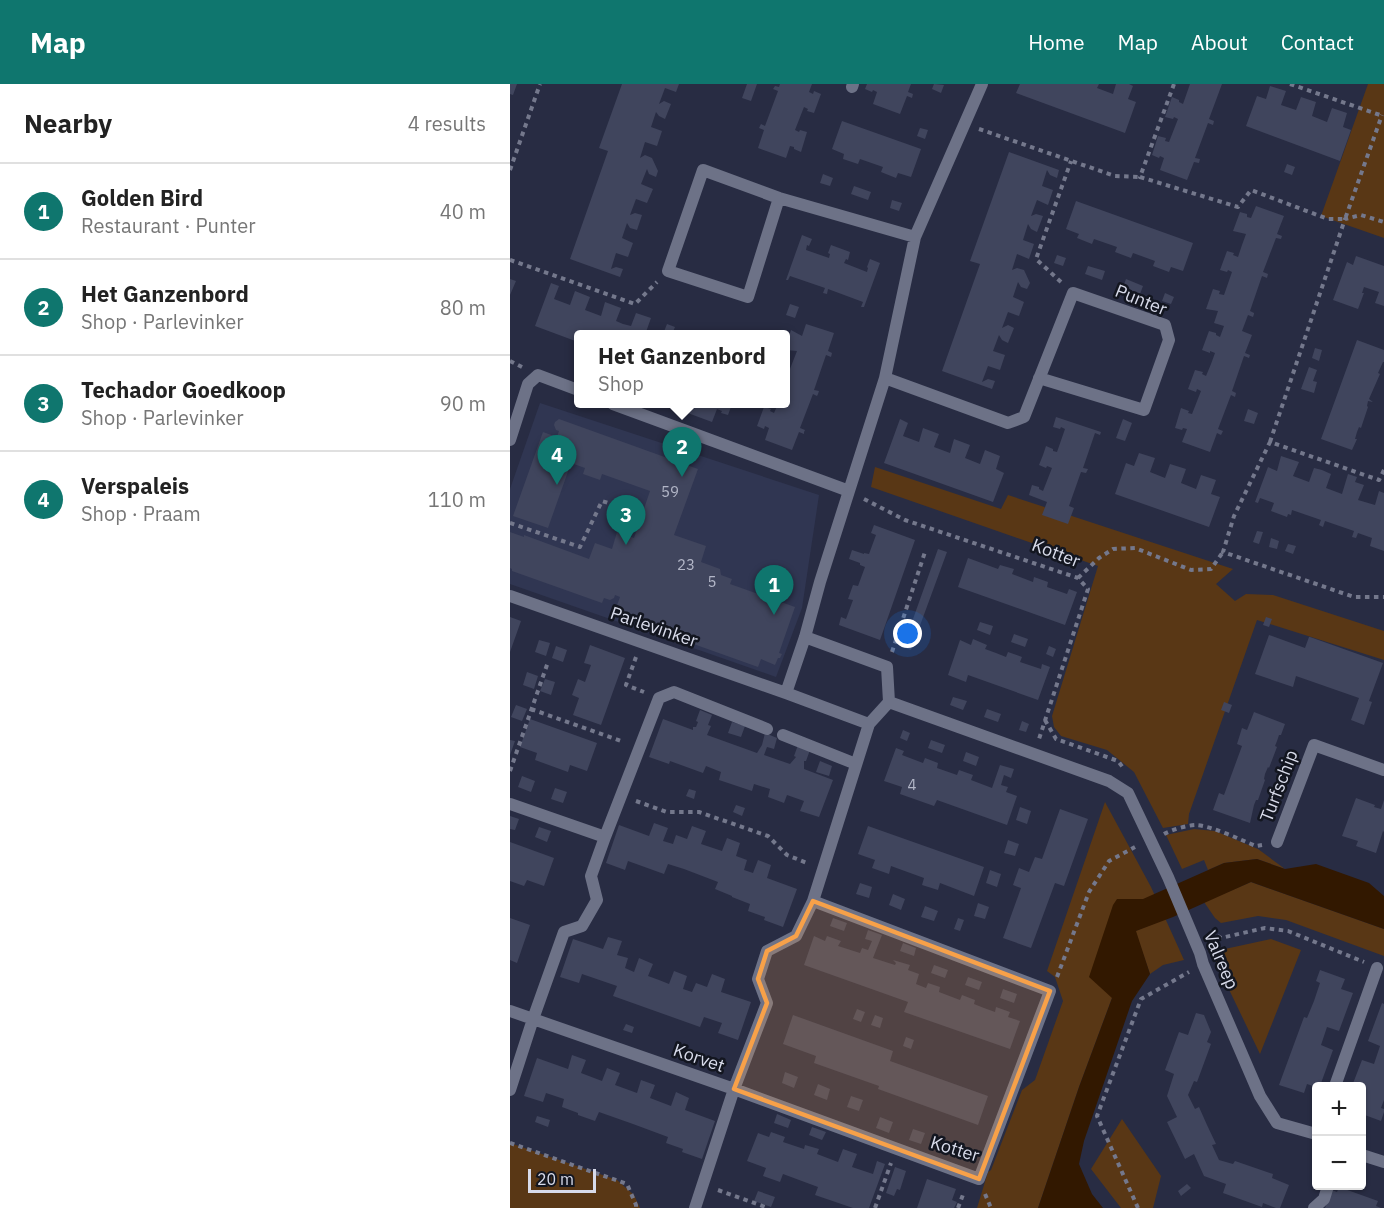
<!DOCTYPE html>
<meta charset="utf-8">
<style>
body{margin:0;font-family:"IBM Plex Sans",sans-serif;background:#f2f2f2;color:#222}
.controls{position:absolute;right:18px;bottom:18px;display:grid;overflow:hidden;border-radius:6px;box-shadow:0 2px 4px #0004}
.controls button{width:54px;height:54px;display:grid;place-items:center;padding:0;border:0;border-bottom:2px solid #e0e0e0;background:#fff;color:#222;font:30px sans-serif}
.scale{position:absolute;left:18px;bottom:15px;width:68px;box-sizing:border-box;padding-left:6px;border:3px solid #d8dbea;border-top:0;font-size:16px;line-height:21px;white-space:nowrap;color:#d8dbea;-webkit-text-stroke:4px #131620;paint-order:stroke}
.you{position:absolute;left:398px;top:550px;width:21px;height:21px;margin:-15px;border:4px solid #fff;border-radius:50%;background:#1a73e8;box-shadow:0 0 0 9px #1a73e833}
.badge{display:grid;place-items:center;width:39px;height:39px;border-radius:50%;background:#0f766e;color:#fff;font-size:20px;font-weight:700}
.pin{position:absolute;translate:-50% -50px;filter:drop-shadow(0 2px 3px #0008)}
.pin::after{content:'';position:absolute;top:32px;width:21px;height:18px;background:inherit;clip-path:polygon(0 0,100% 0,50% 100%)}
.popup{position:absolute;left:64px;top:246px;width:216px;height:78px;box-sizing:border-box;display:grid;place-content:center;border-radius:6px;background:#fff;filter:drop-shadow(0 2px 4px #0005);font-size:20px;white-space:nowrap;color:#767676}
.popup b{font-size:22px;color:#222}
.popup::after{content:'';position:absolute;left:50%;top:100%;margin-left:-12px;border:12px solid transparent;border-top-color:#fff}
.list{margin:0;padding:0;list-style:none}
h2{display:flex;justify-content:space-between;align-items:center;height:78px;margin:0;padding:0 24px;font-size:26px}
h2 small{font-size:20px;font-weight:400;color:#767676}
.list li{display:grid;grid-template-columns:39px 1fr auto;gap:18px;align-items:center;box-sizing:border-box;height:96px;padding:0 24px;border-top:2px solid #e0e0e0}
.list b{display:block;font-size:22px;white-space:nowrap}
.list p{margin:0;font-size:20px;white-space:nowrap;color:#767676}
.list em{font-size:20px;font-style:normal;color:#767676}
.map{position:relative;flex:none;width:874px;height:1124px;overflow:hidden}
header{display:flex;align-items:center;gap:36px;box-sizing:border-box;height:84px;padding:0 30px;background:#0f766e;color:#fff}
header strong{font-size:28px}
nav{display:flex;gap:33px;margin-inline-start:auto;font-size:21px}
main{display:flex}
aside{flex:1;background:#fff}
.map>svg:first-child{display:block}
.built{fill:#303652}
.green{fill:#593715}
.water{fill:#321800}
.building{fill:#40455d}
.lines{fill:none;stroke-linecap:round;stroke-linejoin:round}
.path{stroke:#74788c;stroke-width:4;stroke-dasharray:4.5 4.5;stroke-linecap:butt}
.street{stroke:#6d7287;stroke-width:12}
.marked{fill:#f7a149;fill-opacity:0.2;stroke:#f7a149;stroke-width:4.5;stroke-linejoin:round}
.labels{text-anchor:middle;stroke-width:5;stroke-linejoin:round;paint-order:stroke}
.number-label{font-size:15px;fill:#b2b6c7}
.street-label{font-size:18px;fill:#d8dbea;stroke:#131620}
</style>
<header>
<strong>Map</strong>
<nav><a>Home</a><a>Map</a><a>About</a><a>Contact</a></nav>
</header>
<main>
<aside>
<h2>Nearby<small>4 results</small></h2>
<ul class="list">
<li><span class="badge">1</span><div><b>Golden Bird</b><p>Restaurant · Punter</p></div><em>40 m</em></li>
<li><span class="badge">2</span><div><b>Het Ganzenbord</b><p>Shop · Parlevinker</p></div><em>80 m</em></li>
<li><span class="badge">3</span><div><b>Techador Goedkoop</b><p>Shop · Parlevinker</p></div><em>90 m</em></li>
<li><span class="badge">4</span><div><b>Verspaleis</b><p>Shop · Praam</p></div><em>110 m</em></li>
</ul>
</aside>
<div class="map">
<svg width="874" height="1124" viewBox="0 0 874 1124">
<rect width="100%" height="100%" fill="#282c43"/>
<path class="built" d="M30 319 309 411 292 524 266 593 0 500V405Z"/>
<path class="green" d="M858 0H874V154L811 132Z
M365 383 491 425 498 411 723 485 706 500 725 517 736 510 763 511 874 547V576L747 536 679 730 678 740 653 744 624 688 597 666 551 652 544 643 542 632 588 482 361 403Z
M595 718 641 803 674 876 653 881 640 890 625 847 648 838 633 815 602 914 569 1003 528 1124H467L478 1088 481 1086 512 1006 525 996 553 917 545 893 537 887Z
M684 745 705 747 748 765 775 785 747 775 714 779 698 786 694 776 672 785 656 751Z
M741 798 874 845V872L776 836 748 832 711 839 705 834 694 818Z
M761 855 791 866 750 970 701 868Z
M612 1035 651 1092 643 1124H611L581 1085Z
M0 1059 107 1096 124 1111 130 1124H0Z"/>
<path class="water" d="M747 775 775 785 806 780 859 799 874 812V845L741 798 663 833 626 847 640 890 622 917 574 1057 569 1080 582 1110 593 1124H528L569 1003 602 914 579 893 603 821 607 815H633L714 779Z"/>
<path class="building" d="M0 0H7L3 11 0 10Z
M112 0H169L166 8 155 4 149 20 154 17 161 20 155 35 149 32 146 28 141 43 152 47 147 62 135 58 130 74 135 71 142 74 148 87 146 93 139 90 137 85 131 100 143 105 137 119 126 115 120 131 125 129 132 131 127 146 120 144 117 139 112 154 123 159 118 173 106 169 101 185 106 183 113 185 110 193 60 175 98 67 89 64Z
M237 0H247L241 17 232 14Z
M270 0H302L299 8 303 10 304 7 311 10 304 29 297 27 298 25 294 23 285 46 289 48 290 46 297 48 291 68 284 65V63L280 62 276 74 248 64 254 46 249 44 251 40 255 42 268 7 263 5 265 2 269 3Z
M357 0H401L398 8 403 10 402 14 397 12 390 30 363 20 367 8 363 6 362 8 355 5Z
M424 0 434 1 431 9 422 5Z
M510 0H589L587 4 603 10 606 0H619L623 2 618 15 626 18 615 49 506 9Z
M680 0H712L699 35 704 37 703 41 698 39 685 74 690 75 689 79 684 78 677 96 650 86 654 74 650 72 649 74 642 71 648 52 656 54 655 57 659 58 668 35 664 33 663 35 655 33 662 13 669 16V18L673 20Z
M760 2 776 7 771 21 786 26 791 13 806 18 802 32 817 38 822 24 837 29 833 43 841 46 830 77 736 42 747 12 756 15Z
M332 37 411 65 401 93 388 89 386 94 371 88 373 83 350 75 348 80 333 75 334 70 322 65Z
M410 44 418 46 415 55 407 52Z
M499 68 549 86 547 94 540 91 537 86 532 102 543 106 538 121 527 116 521 132 526 130 533 132 527 148 521 145 518 140 513 156 524 160 519 175 507 170 502 186 507 184 514 186 520 199 517 205 511 203 508 198 503 213 514 218 509 232 498 228 492 244 498 241 504 244 498 259 492 256 489 251 483 267 495 271 490 286 478 282 472 298 478 295 485 297 482 305 432 287 470 180 460 177Z
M777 80 785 83 782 91 774 88Z
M313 90 323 94 320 102 310 99Z
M344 102 361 108 358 116 341 110Z
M382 116 392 119 389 127 380 124Z
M566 117 683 159 673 187 661 183 659 188 643 182 645 177 623 169 621 174 605 168 607 163 584 155 582 160 567 154 569 150 556 145Z
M746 122 774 132 767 150 772 152 771 155 766 154 753 188 758 190 757 194 752 192 740 227 744 229V230L743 233 738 231 732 247 742 251 735 269 740 271 739 274 734 272 722 307 726 309 725 313 721 311 708 345 713 347 711 351 707 349 700 368 672 358 677 345 673 344 672 346 665 344 671 324 679 327 678 329 682 330 691 307 687 305 686 308 678 305 685 286 693 288 692 290 696 292 701 280 705 269 700 267V269L692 266 699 247 706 249V251L710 253 714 242 704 239 708 227 696 225 703 205 710 207 709 210 714 211 722 188 718 186 717 188 710 186 717 167 724 169 723 171 728 173 732 161 736 150 723 147 730 128 737 130V133L741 134Z
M292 151 302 155 299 162 297 161 296 166 319 174 320 170 318 169 321 161 340 168 338 176 336 175 334 179 357 188 358 184 357 183 360 175 370 179 354 223H351L353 218 318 205 317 210 313 209 315 204 280 192 278 196H276Z
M547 171 556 174 553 182 544 179Z
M846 172 874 182V222L865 219 869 208 854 203 852 209H854L848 225 823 216 837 178 843 181Z
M578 182 595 187 592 196 575 190Z
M0 195 6 197 0 211Z
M616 195 633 202 630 210 613 203Z
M41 199 49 202 44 215 60 221 65 207 80 213 75 226 91 232 95 218 111 224 106 237 113 240 121 242 126 229 141 234 136 248 142 250H68V258L25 242Z
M655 209 664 213 661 220 652 217Z
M280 220 289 223 285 234 276 231Z
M157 240 165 243 162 250H153Z
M296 240 324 249 318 267 322 269 321 273 316 271 304 306 309 307 308 310 307 312 303 310 290 344 295 346 294 348V350L289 348 282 366 255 356 259 344 255 342 254 345 247 342 254 323 261 325 260 327 264 329 268 320H276V290H278L287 267 276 266V262L281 246 292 252Z
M847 256 874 266V278H873L868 289 870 290 859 315 863 318 858 317 857 322 858 323 851 344 849 343 847 348 845 355H847L842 366 811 355Z
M805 264 812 266 809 277 802 274Z
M799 283 807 286 803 297 807 298 804 309 791 305Z
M178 320H222L218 331 211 329 212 327 207 325 202 338 175 328Z
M738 325 748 329 744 340 734 337Z
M546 333 591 348 590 351 585 349 573 384 578 385 576 389 571 388 559 422 564 424 558 440 532 431 537 418 519 411 522 401 529 403V405L533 407 542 384 537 382 536 384 529 381 533 371 536 362 543 365V367L547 368 555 345 551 343 550 345 543 343Z
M49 335 188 385 164 451 196 462 191 478 210 485 211 491 222 495 220 500 285 523 269 569 272 570 270 574H268L265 581 251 575 248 583 105 532 108 524H106L110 513 105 511 104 514 100 516 94 514 92 519 2 487V485L0 484V448L14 453V451L79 475 85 459 102 465 107 448 124 454 140 407 92 390 90 396 73 390 75 384 61 379 38 444 3 432 33 348 47 353 49 347 46 346 44 341 45 338Z
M390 335 398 339 393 352 409 358 413 344 429 350 424 363 440 369 444 355 460 361 455 374 470 380 475 366 490 372 486 385 494 389 483 418 374 379Z
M613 335 622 339 615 357 606 354Z
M629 369 645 374 640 388 655 394 660 380 676 385 671 399 686 405 691 391 706 396 701 410 710 413 699 443 605 410 616 379 624 382Z
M771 372 789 378 783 392 799 398 804 384 812 386 821 390 816 404 832 410 838 390 847 393 845 398 854 401 848 416 865 421 869 407 874 409V467L860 462 862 454 848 449 846 454 842 453 844 447 815 437 813 443 809 441 811 436 782 426 781 431 778 430 777 433 761 427 764 419 750 414 748 419 745 418 758 383 767 387Z
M364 441 405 456 370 556 329 541 331 533 336 535 343 516 338 515 343 501 348 502 355 483 350 481V479L339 475 342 466 354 470V469L359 470 366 451 361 449Z
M747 447 753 448 749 460 743 458Z
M761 454 769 457 767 465 759 463Z
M778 460 786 462 783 470 775 467Z
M428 465 437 468 401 566 393 563Z
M458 474 488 485 490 481 504 485 502 490 523 498 524 493 538 498 537 503 557 510 559 505 567 508 555 541 448 503Z
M0 533 11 537 0 568Z
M756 533 762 535 759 543 753 541Z
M470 538 483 542 480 551 467 546Z
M504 550 518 555 515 563 501 558Z
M759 551 795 564 799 553H800L873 579 859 617 862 618 854 641 841 636 849 614 786 592 783 603 745 590Z
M463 555 477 561 475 565 486 569 496 573 498 568 512 573 510 578 531 585 532 580 540 583 528 616 458 591 456 598 438 591 450 556 461 561Z
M29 556 40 559 36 572 25 568Z
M80 561 115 574 91 641 63 631 69 614 62 611 68 595 75 598 81 581 74 579Z
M46 562 57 566 53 578 42 574Z
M539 562 546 565 543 573 536 570Z
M17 588 28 592 24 605 13 601Z
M35 595 45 598 41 611 30 607Z
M443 613 457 617 453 626 440 621Z
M714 618 722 621 719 629 711 626Z
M6 621 17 625 12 637 1 633Z
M477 625 491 630 488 638 474 633Z
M190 626 202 631 198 641 201 642 197 651 247 669 252 661 255 649 267 654 264 665 257 663 254 671 280 680 286 673 284 672 288 661 300 666 296 677H294V685L323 696 309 733 290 727 294 717 277 711 274 719 258 713 260 705 244 700 242 707 209 696 211 688 196 682 193 689 160 677 159 680 139 673 153 635 183 646V643H186L188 638 186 637Z
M744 628 775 640 771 651H769L767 657 765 662 767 663 759 684 758 683 755 690 754 695 755 696 748 716H746L744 721 740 739 703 726 709 709 714 711 732 662 727 660 732 644 737 646Z
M20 635 87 659 77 687 60 681 58 688 25 676 27 669 10 663Z
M512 637 519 640 516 648 509 646Z
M222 638 235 642 231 653 218 649Z
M393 646 400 649 397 657 390 654Z
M0 656 5 657 0 671Z
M421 656 435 661 432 669 418 664Z
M386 664 394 667 392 671 413 679 415 674 428 679 427 684 447 691 449 686 463 691 461 696 482 704 490 681 504 685 501 694 494 691 491 701 498 703 496 708 507 712 497 741 427 716 424 722 390 710 392 703 374 697Z
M456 668 469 673 466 682 453 677Z
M310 677 322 682 319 692 306 688Z
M12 692 25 697 21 708 8 703Z
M45 704 57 708 53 719 41 715Z
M179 705 186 707 184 715 176 712Z
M846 714 865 721 864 723 871 725 874 716V748L873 747 866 769 846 762 848 757 832 752Z
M226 721 235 724 232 732 223 728Z
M510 723 521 727 517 740 506 736Z
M550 725 578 735 554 802 545 799 521 864 493 854 511 804 503 801 509 784 519 788 525 773 532 775Z
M0 732 9 735 5 746 0 745Z
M144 739 158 744 153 757 163 760 166 751 177 755 182 742 196 747 191 760 212 767 217 754 230 759 226 772 237 776 234 786 243 789 248 776 261 781 257 794 287 805 273 843 254 836 255 833 238 827 240 820 222 813V812L205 805 208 798 174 785 158 780 154 790 118 777 115 786 96 779 109 741 139 752Z
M358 742 474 783 464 812 430 799 428 806 412 801 414 794 381 782 379 790 362 784 365 776 348 770Z
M29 743 41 747 37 758 25 753Z
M498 756 509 760 505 772 494 769Z
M0 758 44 774 34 802 17 796 14 802 0 797Z
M480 786 491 790 487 803 476 799Z
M350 799 362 803 359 814 346 810Z
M383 810 395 815 391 826 379 821Z
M468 819 479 823 475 835 464 832Z
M415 822 428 827 424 837 411 833Z
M0 834 20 841 7 879 0 876Z
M323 834 337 839 334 847 320 842Z
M448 834 454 836 450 847 444 845Z
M358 846 372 851 363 874 385 881 386 879 383 876 400 881 398 886 409 890 406 900 416 904 418 899 430 903 429 908 450 916 452 911 465 916 464 920 474 924 485 928 486 923 500 928 498 933 510 937 500 965 394 928 398 918 294 881 304 852 315 857 317 852 331 857 328 862 350 869 352 864 358 866 362 857 355 855Z
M98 853 112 857 107 871 118 874 115 884 124 888 129 874 143 880 138 892 149 896 159 900 164 887 177 892 173 905 182 908 186 899 197 903 202 890 215 895 211 908 241 918 228 956 208 949 212 939 194 933 190 943 103 912 107 902 72 890 69 899 50 893 63 855 93 865Z
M393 859 406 864 404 872 390 867Z
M424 881 438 886 435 894 421 889Z
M810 886 835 895 831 905 843 909 829 947 817 943 811 961 823 966 810 1002 806 1003 797 1000 794 1009 769 1001 794 933 797 934 804 917 810 899 806 897Z
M458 893 472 898 469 906 455 901Z
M493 905 507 910 504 919 490 914Z
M872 919 874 920V1016L871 1024 874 1025V1028L871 1037 852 1030V1002H842L852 976 864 980 870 962 858 957Z
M347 925 355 928 351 938 343 935Z
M686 929 694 931 701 948 697 958 701 960 687 998 684 997 678 1011 685 1025 689 1023 697 1041 706 1060 702 1061 709 1076 723 1080 725 1077 763 1090 762 1094 779 1101 770 1124H766L753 1119 752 1123 713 1109 716 1100 694 1092 684 1070 675 1075 657 1038 667 1033 657 1012 664 990 655 986 669 948 678 951Z
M283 931 383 967 380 977 478 1012 468 1041 368 1005 369 1002 304 979 306 972 273 960Z
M365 931 373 934 370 944 361 941Z
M116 940 124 943 122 949 113 946Z
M396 953 404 956 401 965 393 962Z
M62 971 76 976 71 989 92 997 97 984 110 989 105 1001 127 1009 131 996 145 1001 140 1014 161 1022 166 1008 179 1014 175 1026 205 1037 192 1075 172 1068 173 1065 156 1059 158 1053 123 1040 89 1028 85 1037 68 1031V1029L52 1023 54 1015 36 1009 33 1018 14 1012 27 974 58 985Z
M275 988 288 993 284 1004 272 999Z
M308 1000 320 1005 317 1016 304 1011Z
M341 1012 353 1016 349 1027 337 1023Z
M267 1030 281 1036 278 1044 264 1039Z
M27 1032 40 1036 38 1043 25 1038Z
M370 1033 383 1038 379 1049 366 1044Z
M302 1043 316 1048 312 1056 299 1051Z
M403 1045 415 1049 411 1060 399 1056Z
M261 1048 275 1053 273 1058 294 1065 295 1061 309 1065 307 1070 328 1078 333 1065 347 1070 342 1083 363 1090 367 1077 375 1080 359 1124H343L305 1111 308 1103 273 1090 270 1098 253 1092 256 1084 237 1077 248 1049 259 1053Z
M436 1057 448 1061 444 1072 432 1067Z
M385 1083 396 1087 390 1106 387 1105 384 1112 376 1109Z
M417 1095 446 1105 442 1116 447 1118 444 1124H407Z
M677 1100 681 1104 671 1112 668 1107Z
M829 1103 868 1117 866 1122 871 1124H815L822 1106 827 1108Z
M248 1107 265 1113 261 1123 244 1117Z"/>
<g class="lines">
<path class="path" d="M664 0 630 93 728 123 741 106 818 135H835L872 31
M780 0 873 32
M469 45 605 92 630 93
M0 86 30 0
M0 176 125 220 147 198
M551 198 526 175 561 77
M0 277 12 283
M760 358 835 135 851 131 874 138
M874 386 869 396 760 358 724 432 713 468 844 513H874
M354 415 395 436 568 494 578 505 529 655
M0 439 70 463 92 417 124 427
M568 494 589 474 603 465 625 464 681 486 701 485 713 468
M382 568 415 468
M126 573 116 601 134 608
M21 625 114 658
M535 636 546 655 608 677 614 685
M0 687 38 578
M126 717 157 728H189L258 752 277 771 297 779
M654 750C661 746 678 741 686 741 702 742 731 756 746 762L752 761
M700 847 711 854 755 844 778 847 854 878
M547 893 579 808 599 777 625 763
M0 1059 117 1100 126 1121V1124
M208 1106 258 1124
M475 1110 481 1124
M365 1124 381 1079
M448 1124 454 1108
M628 1124 587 1032 631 915 679 888"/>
<path class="street" d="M342 3 343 0
M269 114 238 213 158 187 193 86 269 114 405 153
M375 294 498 339 514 333 563 209 655 241 659 256 634 326 529 294
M103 320 339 407
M0 356 18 300 28 291 68 306
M0 512 276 609 359 640
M295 553 377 583 379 618 359 640 303 817 540 907 469 1095 224 1005 257 919 248 895 257 867 286 852 303 817
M276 609 295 553 310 498 375 294 405 153 472 0
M379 618 599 697 618 709 658 793 690 869 693 880 750 1012 767 1039 806 1050
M273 651 346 680
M0 720 95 753 149 614 164 608 257 645
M767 758 804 661 874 686
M0 927 224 1005 185 1124
M825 1002 867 884
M0 1006 23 935 54 848 72 842 87 816 81 792 95 753
M852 1071 874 1078
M804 1124 814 1115 818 1102"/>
</g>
<path class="marked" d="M303 817 540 907 469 1095 224 1005 257 919 248 895 257 867 286 852Z"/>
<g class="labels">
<g class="number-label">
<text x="160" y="413">59</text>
<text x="176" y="486">23</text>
<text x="202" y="503">5</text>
<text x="402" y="706">4</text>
</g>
<g class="street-label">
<text transform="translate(631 216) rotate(22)" y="6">Punter</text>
<text transform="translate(546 469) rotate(21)" y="6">Kotter</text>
<text transform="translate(144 543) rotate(19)" y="6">Parlevinker</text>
<text transform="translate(769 702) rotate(-69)" y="6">Turfschip</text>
<text transform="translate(711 876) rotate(67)" y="6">Valreep</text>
<text transform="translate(189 974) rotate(19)" y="6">Korvet</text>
<text transform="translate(445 1065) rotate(17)" y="6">Kotter</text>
</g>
</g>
</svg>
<div class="controls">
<button>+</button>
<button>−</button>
</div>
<div class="scale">20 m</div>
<div class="you"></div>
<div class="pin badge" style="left:264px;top:531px">1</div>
<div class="pin badge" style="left:172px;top:393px">2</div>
<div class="popup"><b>Het Ganzenbord</b>Shop</div>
<div class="pin badge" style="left:116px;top:461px">3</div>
<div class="pin badge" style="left:47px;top:401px">4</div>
</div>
</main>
